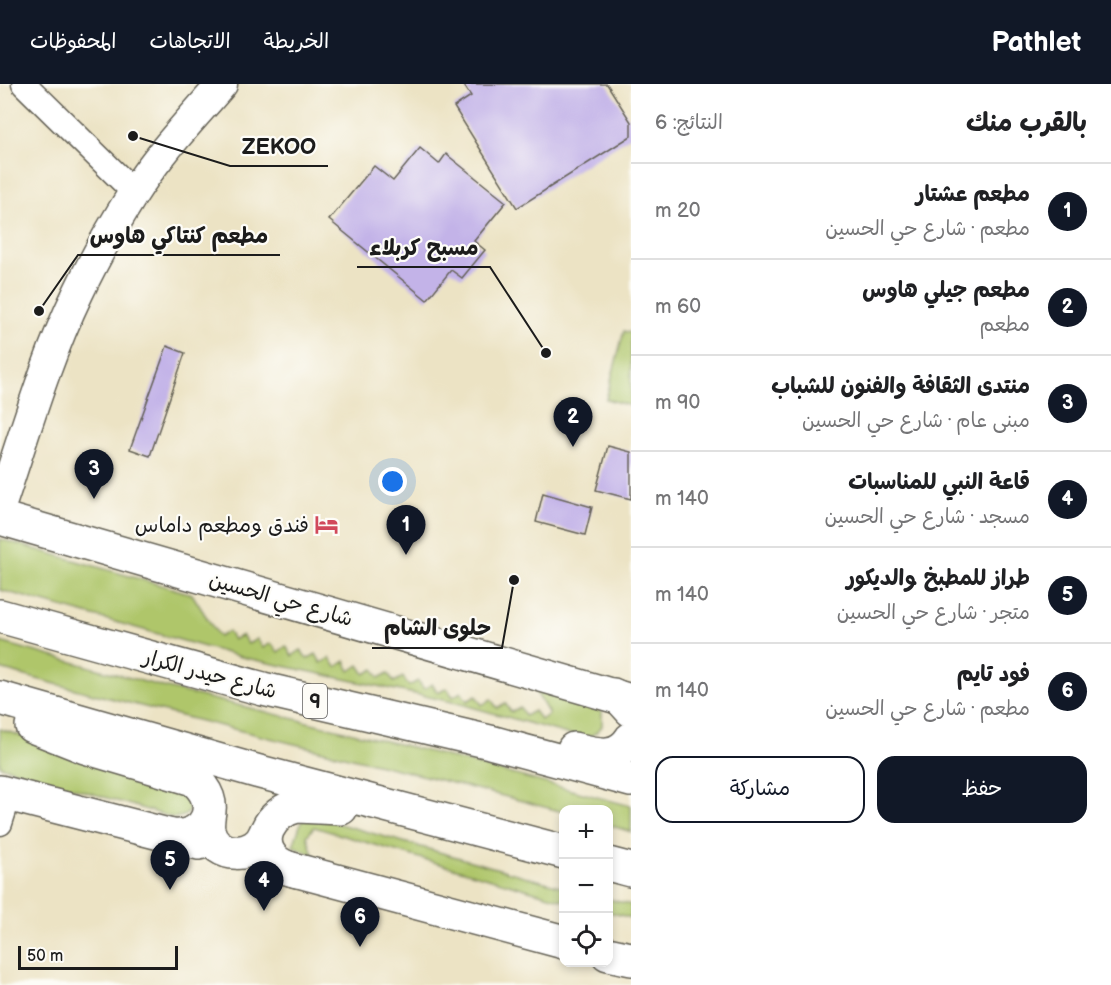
<!DOCTYPE html>
<html lang="ar">
<meta charset="utf-8">
<style>
body{margin:0;font-family:"Balsamiq Sans","Playpen Sans Arabic",sans-serif;background:#f2f2f2;color:#202124;direction:rtl}
.controls{position:absolute;right:18px;bottom:18px;display:grid;overflow:hidden;border-radius:12px;box-shadow:0 3px 9px #0003}
.controls button{width:54px;height:54px;display:grid;place-items:center;padding:0;border:0;border-bottom:2px solid #e0e0e0;background:#fff;color:#202124;font:30px sans-serif}
.scale{position:absolute;left:18px;bottom:15px;width:160px;box-sizing:border-box;padding-left:6px;border:3px solid #1c1c1c;border-top:0;font-size:16px;line-height:21px;white-space:nowrap;color:#1c1c1c;-webkit-text-stroke:4px #fdfcf7;paint-order:stroke}
.you{position:absolute;left:393px;top:398px;width:21px;height:21px;margin:-15px;border:4px solid #fff;border-radius:50%;background:#1a73e8;box-shadow:0 0 0 9px #1a73e833}
.badge{display:grid;place-items:center;width:39px;height:39px;border-radius:50%;background:#111827;color:#fff;font-size:20px;font-weight:700}
.pin{position:absolute;translate:-50% -50px;filter:drop-shadow(0 2px 3px #0008)}
.pin::after{content:'';position:absolute;top:32px;width:21px;height:18px;background:inherit;clip-path:polygon(0 0,100% 0,50% 100%)}
.list{margin:0;padding:0;list-style:none}
h2{display:flex;justify-content:space-between;align-items:center;height:78px;margin:0;padding:0 24px;font-size:26px}
h2 small{font-size:20px;font-weight:400;color:#757577}
.list li{display:grid;grid-template-columns:39px 1fr auto;gap:18px;align-items:center;box-sizing:border-box;height:96px;padding:0 24px;border-top:2px solid #e0e0e0}
.list b{display:block;font-size:22px;white-space:nowrap}
.list p{margin:0;font-size:20px;white-space:nowrap;color:#757577}
.list em{font-size:20px;font-style:normal;color:#757577}
.actions{display:flex;gap:12px;padding:18px 24px}
.actions a{flex:1;padding:14px 0;border:2px solid #111827;border-radius:18px;text-align:center;font-size:21px;color:#111827}
.actions .main{background:#111827;color:#fff}
.icon{flex:none;width:33px;height:33px;fill:none;stroke:currentColor;stroke-width:2;stroke-linecap:round;stroke-linejoin:round}
.map{position:relative;flex:none;width:631px;height:901px;overflow:hidden;direction:ltr}
header{display:flex;align-items:center;gap:36px;box-sizing:border-box;height:84px;padding:0 30px;background:#111827;color:#fff}
header strong{font-size:28px}
nav{display:flex;gap:33px;margin-inline-start:auto;font-size:21px}
main{display:flex}
aside{flex:1;background:#fff}
.map>svg:first-child{display:block}
.green{fill:#afc66a;stroke:#667143;stroke-width:1.5}
.building{fill:#c3b3e8}
.lines{fill:none;stroke-linecap:round;stroke-linejoin:round}
.minor-casing{stroke:#656257;stroke-width:27}
.tertiary-casing{stroke:#656257;stroke-width:33}
.secondary-casing{stroke:#656257;stroke-width:36}
.trunk-casing{stroke:#656257;stroke-width:36}
.minor{stroke:#fff;stroke-width:24}
.tertiary{stroke:#fff;stroke-width:30}
.secondary{stroke:#fff;stroke-width:33}
.trunk{stroke:#fff;stroke-width:33}
.labels{text-anchor:middle;stroke-width:4.5;stroke-linejoin:round;paint-order:stroke}
.shield{fill:#fdfcf7;stroke:#605f5e;stroke-width:1.5}
.shield-label{font-size:20px;font-weight:bold;fill:#1c1c1c}
.poi-label{font-size:21px;fill:#1c1c1c;stroke:#fdfcf7;text-anchor:end}
.street-label{font-size:21px;fill:#1c1c1c;stroke:#fdfcf7}
.leader{fill:none;stroke:#1c1c1c;stroke-width:2}
.callout-dot{fill:#1c1c1c;stroke:#fdfcf7;stroke-width:2}
.callout-label{font-size:22px;text-anchor:middle;font-weight:bold;fill:#1c1c1c;stroke:#fdfcf7;stroke-width:4.5;stroke-linejoin:round;paint-order:stroke}
</style>
<header>
<strong>Pathlet</strong>
<nav><a>الخريطة</a><a>الاتجاهات</a><a>المحفوظات</a></nav>
</header>
<main>
<aside>
<h2>بالقرب منك<small>النتائج: 6</small></h2>
<ul class="list">
<li><span class="badge">1</span><div><b>مطعم عشتار</b><p>مطعم · شارع حي الحسين</p></div><em>20 m</em></li>
<li><span class="badge">2</span><div><b>مطعم جيلي هاوس</b><p>مطعم</p></div><em>60 m</em></li>
<li><span class="badge">3</span><div><b>منتدى الثقافة والفنون للشباب</b><p>مبنى عام · شارع حي الحسين</p></div><em>90 m</em></li>
<li><span class="badge">4</span><div><b>قاعة النبي للمناسبات</b><p>مسجد · شارع حي الحسين</p></div><em>140 m</em></li>
<li><span class="badge">5</span><div><b>طراز للمطبخ والديكور</b><p>متجر · شارع حي الحسين</p></div><em>140 m</em></li>
<li><span class="badge">6</span><div><b>فود تايم</b><p>مطعم · شارع حي الحسين</p></div><em>140 m</em></li>
</ul>
<div class="actions"><a class="main">حفظ</a><a>مشاركة</a></div>
</aside>
<div class="map">
<svg width="631" height="901" viewBox="0 0 631 901">
<rect width="100%" height="100%" fill="#fdfcf7"/>
<filter id="ink" filterUnits="userSpaceOnUse"><feTurbulence type="fractalNoise" baseFrequency=".0167" numOctaves="2"/><feDisplacementMap in="SourceGraphic" scale="12" xChannelSelector="R" yChannelSelector="G"/><feConvolveMatrix kernelMatrix="1 2 1 2 8 2 1 2 1" color-interpolation-filters="sRGB"/></filter>
<filter id="wash" filterUnits="userSpaceOnUse"><feTurbulence type="fractalNoise" baseFrequency=".008" numOctaves="4" result="noise"/><feDisplacementMap in="SourceGraphic" scale="24" xChannelSelector="R" yChannelSelector="G"/><feGaussianBlur stdDeviation="1.35" result="paint"/><feColorMatrix in="noise" values="0 0 0 0 0 0 0 0 0 0 0 0 0 0 0 0 0 1.4 0 .05"/><feComposite in="paint" operator="in"/></filter>
<g filter="url(#wash)">
<rect width="100%" height="100%" fill="#ece3c4"/>
<path class="green" d="M624 247 631 249V322L606 315Z
M0 455 192 510 219 553 228 547 233 556 242 551 248 560 257 555 263 564 271 559 278 568 286 562 292 572 301 566 307 575 316 570 321 579 330 574 336 583 345 577 350 587 359 581 365 590 374 585 379 594 388 589 394 598 403 593 409 602 418 597 424 605 432 600 438 609 447 604 453 613 461 608 467 617 476 612 482 621 491 615 497 624 505 619 511 628 520 623 525 632 534 627 541 636 549 630 530 598 595 621 602 628V642C594 653 587 654 574 652L457 619 241 573 0 506Z
M0 558 167 604 415 664 631 722V748L609 741 608 726H564L563 728C377 677 187 637 0 585Z
M0 645 172 700 186 710 190 716 188 729 183 732 174 734 0 682Z
M304 730 563 803V816L314 743 307 752 313 771 293 762Z
M609 815 631 821V834L609 828Z"/>
<g id="blocks">
<path class="building" d="M463 0H607L631 38V52L517 124 454 23 471 12Z
M420 64 439 80 446 70 506 118 474 157 485 166 462 194 451 186 427 216 329 136 374 82 393 97Z
M167 262 185 269 150 372 130 365Z
M608 362 631 368V415L596 406Z
M543 409 592 423 585 451 536 438Z"/>
</g>
</g>
<g filter="url(#ink)">
<use href="#blocks" fill-opacity="0" stroke="#656257" stroke-width="1.5"/>
<g class="lines">
<defs>
<path id="minor" d="M24 0 134 108
M0 739 9 711"/>
<path id="tertiary" d="M0 423C24 352 45 277 78 209 94 175 113 142 133 110 158 70 192 35 222 0"/>
<path id="secondary" d="M0 434 631 617
M0 708 199 759
M269 779 564 858
M608 870 631 875"/>
<path id="trunk" d="M0 532 263 605 490 658 631 696
M613 611 621 615 631 626
M0 614 256 687 564 768
M32 642 85 663 193 695C223 717 209 756 171 752
M574 665C596 670 617 677 631 655
M209 727C208 733 207 740 208 746 215 776 257 775 266 748
M608 780 631 786
M297 787C290 785 284 783 278 779 251 760 271 727 297 722L341 724"/>
</defs>
<use href="#minor" class="minor-casing"/>
<use href="#tertiary" class="tertiary-casing"/>
<use href="#secondary" class="secondary-casing"/>
<use href="#trunk" class="trunk-casing"/>
<use href="#minor" class="minor"/>
<use href="#tertiary" class="tertiary"/>
<use href="#secondary" class="secondary"/>
<use href="#trunk" class="trunk"/>
</g>
</g>
<defs>
<symbol id="hotel-bare" viewBox="-9 -9 18 18"><path d="M-6-4.5h1.5V1H6V5H4.5V3h-9V5H-6ZM-4 0a1.8 1.8 0 1 1 3.6 0ZM.5 0V-2.5h3Q6-2.5 6 0Z" fill="#d1495b" stroke="#fdfcf7" stroke-width="2.5" paint-order="stroke"/></symbol>
</defs>
<g fill-rule="evenodd">
<use href="#hotel-bare" x="310" y="424" width="33" height="33"/>
</g>
<g class="labels">
<rect class="shield" x="303" y="600" width="24" height="34" rx="4.5"/>
<g class="shield-label">
<text x="315" y="624">9</text>
</g>
<g class="poi-label">
<text x="309" y="448">فندق ومطعم داماس</text>
</g>
<g class="street-label">
<text transform="translate(281 515) rotate(16)" y="7">شارع حي الحسين</text>
<text transform="translate(210 590) rotate(15)" y="7">شارع حيدر الكرار</text>
</g>
</g>
<path class="leader" d="M133 52L230 82H328M39 227L78 171H280M546 269L490 183H357M514 496L502 564H372"/>
<g class="callout-dot">
<circle cx="133" cy="52" r="6"/>
<circle cx="39" cy="227" r="6"/>
<circle cx="546" cy="269" r="6"/>
<circle cx="514" cy="496" r="6"/>
</g>
<g class="callout-label">
<text x="279" y="70">ZEKOO</text>
<text x="179" y="159">مطعم كنتاكي هاوس</text>
<text x="424" y="171">مسبح كربلاء</text>
<text x="437" y="551">حلوى الشام</text>
</g>
</svg>
<div class="controls">
<button>+</button>
<button>−</button>
<button><svg class="icon" aria-label="locate" viewBox="0 0 24 24"><circle cx="12" cy="12" r="6"/><path d="M12 2v4M12 18v4M2 12h4M18 12h4"/></svg></button>
</div>
<div class="scale">50 m</div>
<div class="you"></div>
<div class="pin badge" style="left:406px;top:471px">1</div>
<div class="pin badge" style="left:573px;top:363px">2</div>
<div class="pin badge" style="left:94px;top:415px">3</div>
<div class="pin badge" style="left:264px;top:827px">4</div>
<div class="pin badge" style="left:170px;top:806px">5</div>
<div class="pin badge" style="left:360px;top:863px">6</div>
</div>
</main>
